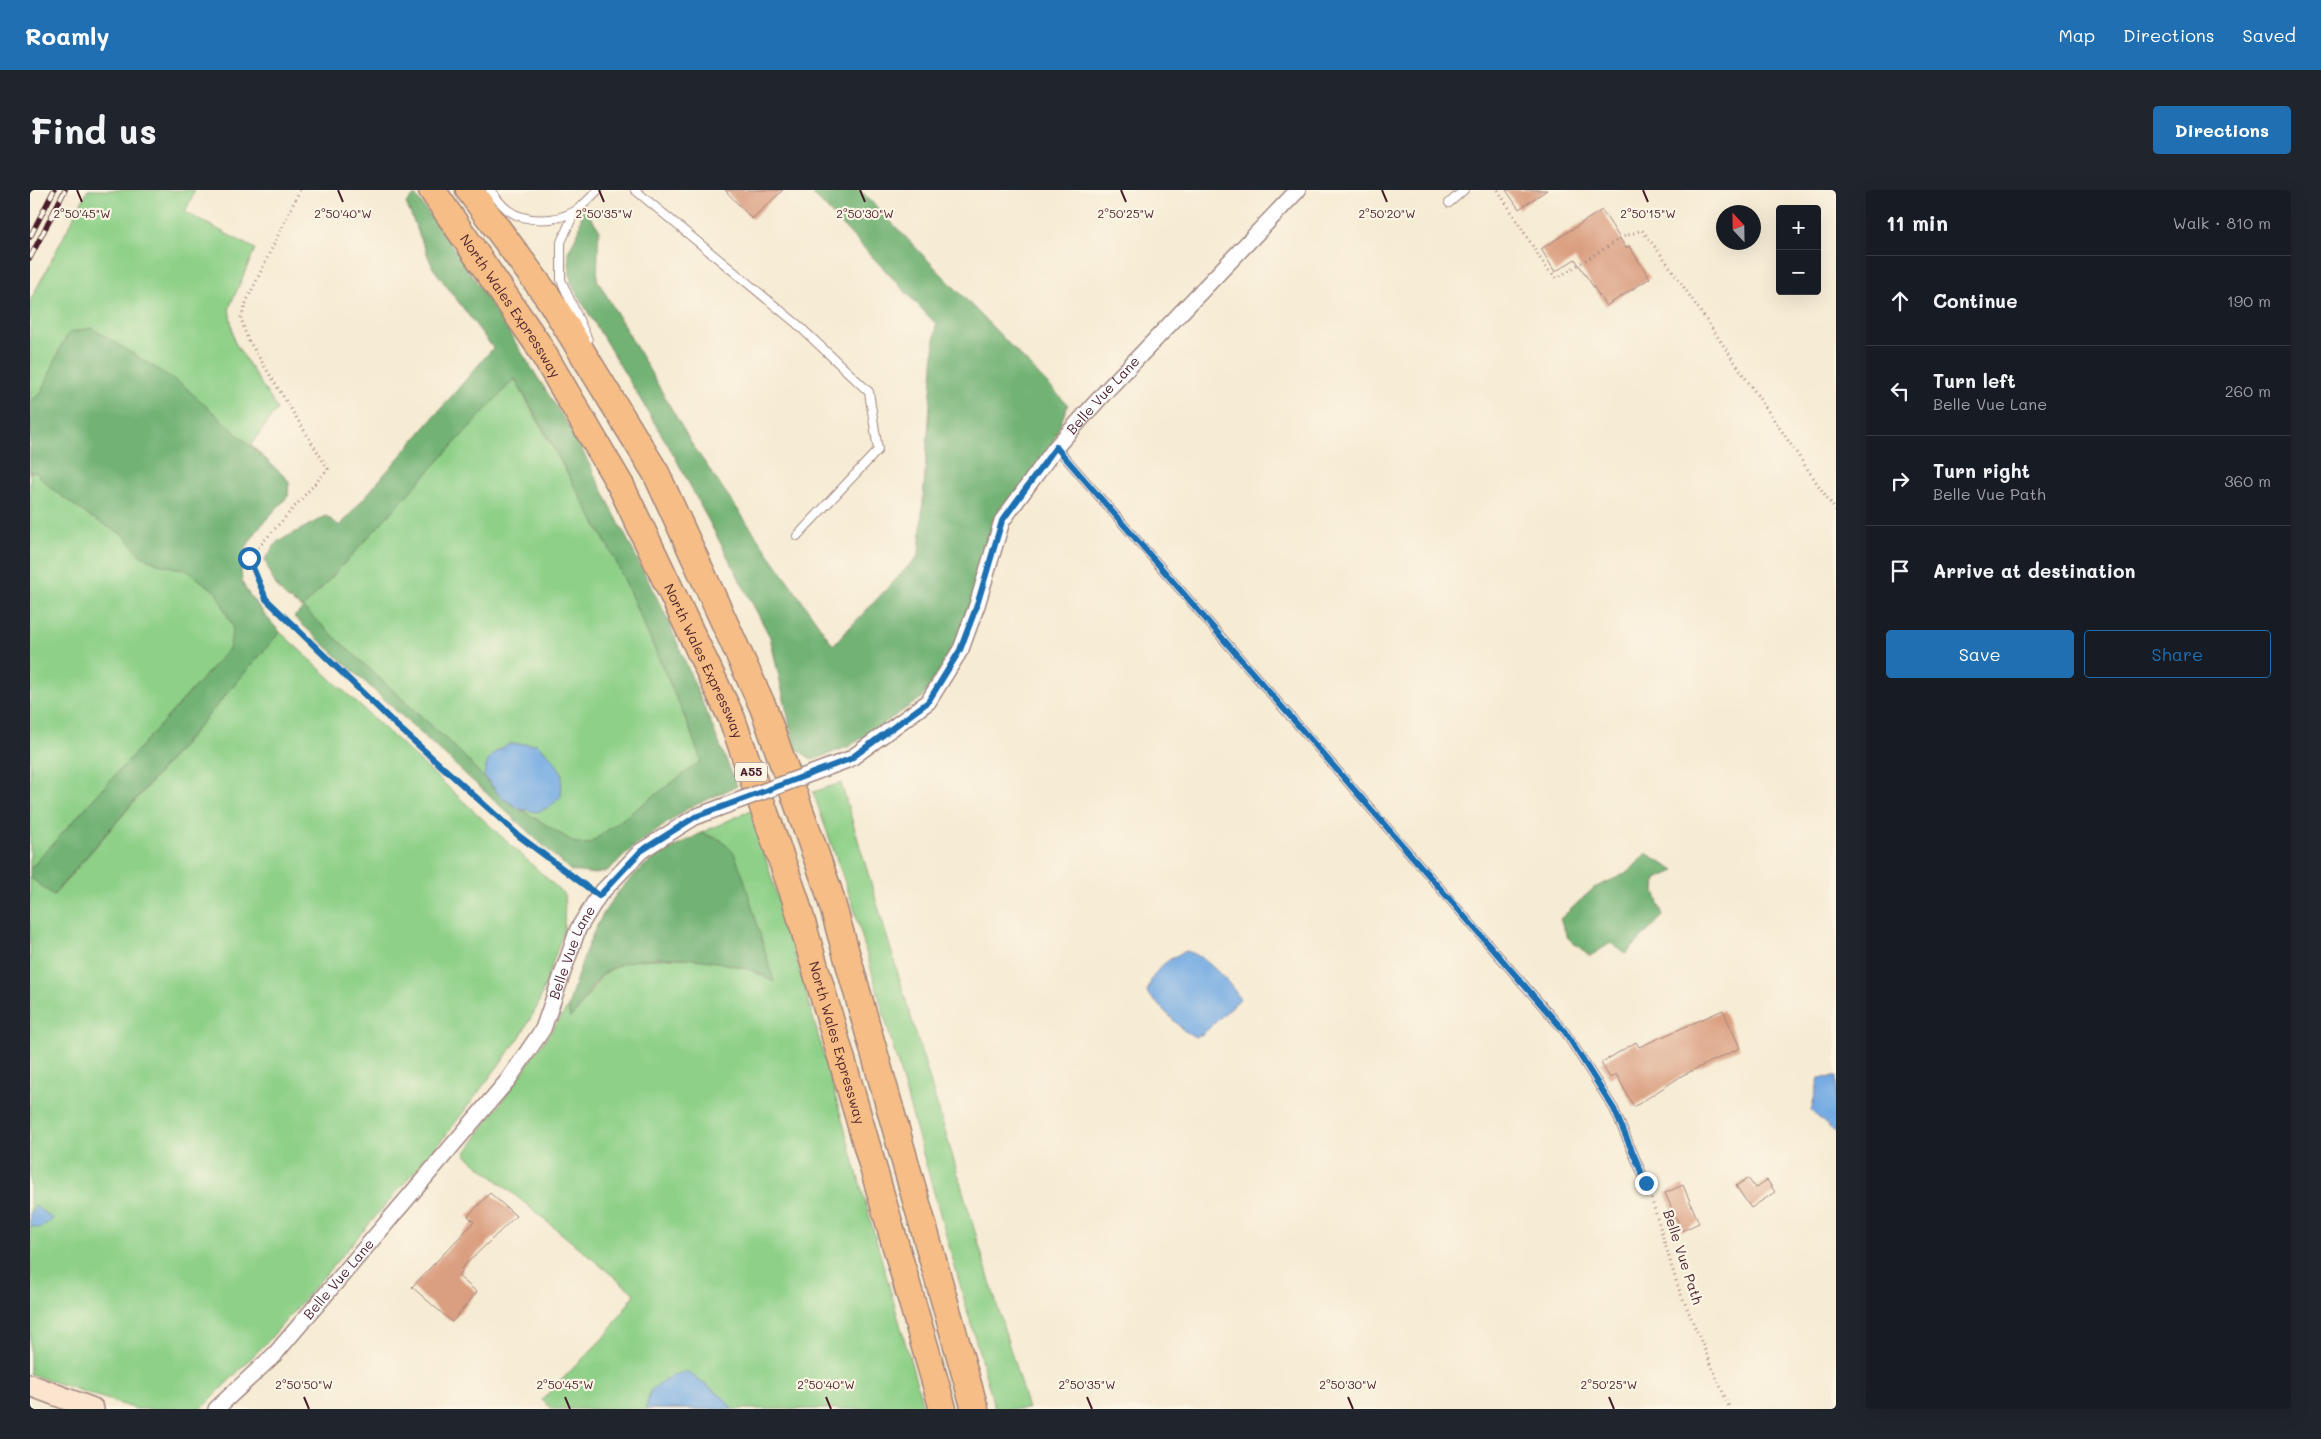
<!DOCTYPE html>
<meta charset="utf-8">
<style>
body{margin:0;font-family:Mali,sans-serif;background:#20242c;color:#f1f3f6}
.controls{position:absolute;right:15px;top:15px;display:grid;overflow:hidden;border-radius:5px;box-shadow:0 5px 20px #0002}
.controls button{width:45px;height:45px;display:grid;place-items:center;padding:0;border:0;border-bottom:1px solid #363941;background:#171b24;color:#f1f3f6;font:25px sans-serif}
.compass{position:absolute;left:1686px;top:15px;width:45px;height:45px;border-radius:50%;background:#171b24;box-shadow:0 5px 20px #0002;rotate:338deg}
.stop{position:absolute;width:15px;height:15px;margin:-11px;border:4px solid #1f6fb2;border-radius:50%;background:#fff}
.stop.end{background:#1f6fb2;border-color:#fff;box-shadow:0 1px 5px #0008}
.list{margin:0;padding:0;list-style:none}
h2{display:flex;justify-content:space-between;align-items:center;height:65px;margin:0;padding:0 20px;font-size:21px}
h2 small{font-size:16px;font-weight:400;color:#9ea1a6}
.list li{display:grid;grid-template-columns:32px 1fr auto;gap:15px;align-items:center;box-sizing:border-box;height:90px;padding:0 20px;border-top:1px solid #363941}
.list b{display:block;font-size:19px;white-space:nowrap}
.list p{margin:0;font-size:16px;white-space:nowrap;color:#9ea1a6}
.list em{font-size:16px;font-style:normal;color:#9ea1a6}
.actions{display:flex;gap:10px;padding:15px 20px}
.actions a{flex:1;padding:11px 0;border:1px solid #1f6fb2;border-radius:5px;text-align:center;font-size:18px;color:#1f6fb2}
.actions .main{background:#1f6fb2;color:#fff}
.icon{flex:none;width:28px;height:28px;fill:none;stroke:currentColor;stroke-width:2;stroke-linecap:round;stroke-linejoin:round}
.map{position:relative;flex:none;width:1806px;height:1219px;overflow:hidden;border-radius:5px}
header{display:flex;align-items:center;gap:30px;box-sizing:border-box;height:70px;padding:0 25px;background:#1f6fb2;color:#fff}
header strong{font-size:24px}
nav{display:flex;gap:28px;margin-inline-start:auto;font-size:18px}
.intro{display:flex;align-items:center;justify-content:space-between;box-sizing:border-box;height:120px;padding:0 30px}
h1{margin:0;font-size:35px}
.button{padding:12px 22px;border-radius:5px;background:#1f6fb2;color:#fff;font-size:18px;font-weight:700}
main{display:flex;gap:30px;padding:0 30px}
aside{flex:1;background:#171b24;border-radius:5px;box-shadow:0 5px 20px #0002}
.map>svg:first-child{display:block}
.green{fill:#8ed088;stroke:#6c785a}
.forest{fill:#72b274;stroke:#5e6850;fill-rule:evenodd}
.water{fill:#75abe3;stroke:#606587}
.building{fill:#da9e80}
.lines{fill:none;stroke-linecap:round;stroke-linejoin:round}
.lane-casing{stroke:#a0857f;stroke-width:10}
.street-casing{stroke:#a0857f;stroke-width:18}
.secondary-casing{stroke:#a0857f;stroke-width:24}
.highway-casing{stroke:#a0857f;stroke-width:29}
.path{stroke:#a0857f;stroke-width:3;stroke-dasharray:1 4;stroke-linecap:butt}
.lane{stroke:#fff;stroke-width:8}
.street{stroke:#fff;stroke-width:15}
.secondary{stroke:#fbe5cf;stroke-width:21}
.highway{stroke:#f6be86;stroke-width:26}
.rail-casing{stroke:#4a1f2b;stroke-width:5.5}
.rail{stroke:#fcf5e5;stroke-width:4;stroke-dasharray:11;stroke-linecap:butt}
.street-bridge-casing{stroke:#a0857f;stroke-width:18;stroke-linecap:butt}
.street-bridge{stroke:#fff;stroke-width:15}
.route{stroke:#1f6fb2;stroke-width:6}
.ticks{fill:none;stroke:#4a1f2b;stroke-width:2}
.labels{text-anchor:middle;stroke-width:4.5;stroke-linejoin:round;paint-order:stroke}
.shield{fill:#fcf5e5;stroke:#7f5f63;stroke-width:1}
.shield-label{font-size:12px;font-weight:bold;fill:#4a1f2b}
.street-label{font-size:14px;fill:#4a1f2b;stroke:#fcf5e5}
.ticks-label{font-size:12px;text-anchor:middle;fill:#4a1f2b;stroke:#fcf5e5;stroke-width:4.5;stroke-linejoin:round;paint-order:stroke}
</style>
<header>
<strong>Roamly</strong>
<nav><a>Map</a><a>Directions</a><a>Saved</a></nav>
</header>
<div class="intro"><h1>Find us</h1><a class="button">Directions</a></div>
<main>
<div class="map">
<svg width="1806" height="1219" viewBox="0 0 1806 1219">
<rect width="100%" height="100%" fill="#fcf5e5"/>
<filter id="ink" filterUnits="userSpaceOnUse"><feTurbulence type="fractalNoise" baseFrequency=".02" numOctaves="2"/><feDisplacementMap in="SourceGraphic" scale="10" xChannelSelector="R" yChannelSelector="G"/><feConvolveMatrix kernelMatrix="1 2 1 2 8 2 1 2 1" color-interpolation-filters="sRGB"/></filter>
<filter id="wash" filterUnits="userSpaceOnUse"><feTurbulence type="fractalNoise" baseFrequency=".0096" numOctaves="4" result="noise"/><feDisplacementMap in="SourceGraphic" scale="20" xChannelSelector="R" yChannelSelector="G"/><feGaussianBlur stdDeviation="1.12" result="paint"/><feColorMatrix in="noise" values="0 0 0 0 0 0 0 0 0 0 0 0 0 0 0 0 0 1.4 0 .05"/><feComposite in="paint" operator="in"/></filter>
<g filter="url(#wash)">
<rect width="100%" height="100%" fill="#f6ebd3"/>
<path class="green" d="M58 0H165L155 22 225 59 199 118 204 151 247 219 221 255 259 291 258 306C237 330 202 358 213 394 216 403 227 414 233 422L0 679V111Z
M484 188 585 369 659 537 672 572 559 654 545 653 471 607 432 564 273 418Z
M250 442 535 705 534 740 508 815 490 847 416 945 238 1151 171 1219H106L0 1184V687L24 705Z
M811 593 998 1219H965L823 715 783 602Z
M721 620 771 785 894 1219H522L512 1210 577 1144 605 1104 435 964 538 817 540 827 547 821 572 785 596 771 645 768 677 769 718 779 743 791 691 650 671 643Z"/>
<path class="forest" d="M779 0H830L1038 215 1022 254 966 330 947 399 924 457 893 507 820 556 783 570 765 558 740 447 645 267 541 94 538 62 549 41 553 16 569 39 567 89 663 256 803 455 889 365 906 134Z
M385 5 430 66 545 246 637 428 707 596 657 619 605 656 577 681 565 684 541 681 264 427 273 418C249 405 243 394 235 369L247 352 296 326 310 336 463 158 403 78 376 13ZM485 188 585 369 659 537 671 571 559 654 545 653 471 607 432 564 273 418Z
M62 138 154 196 259 291 258 306C237 330 202 358 213 393 216 405 241 432 250 442L23 705 0 687V679L199 459 203 437 186 402 156 380 132 375 111 366 95 346 59 326 22 299 5 282H0V212L12 202 31 156 40 142Z
M671 643 691 650 704 663 714 689 744 792C735 787 726 781 717 779 681 768 602 758 572 785 559 797 553 816 540 828L538 817C555 760 568 712 618 673 634 661 654 653 671 643Z
M1616 663 1645 681 1626 689 1625 701 1633 726 1596 764 1581 753 1560 766 1538 748 1530 729 1564 698 1599 682Z"/>
<path class="water" d="M480 554H507L522 568 532 583 531 606 521 616 507 622 490 619 471 607 454 586C458 565 462 563 480 554Z
M1156 761C1174 764 1201 793 1210 809L1173 844 1165 847 1153 840 1117 803C1122 781 1135 770 1156 761Z
M1806 887V943L1781 921 1789 888Z
M5 1016 23 1029 10 1038 0 1036V1024Z
M656 1181 694 1208 702 1219H616L620 1201 635 1189Z"/>
<g id="blocks">
<path class="building" d="M695 0H753L722 29Z
M1476 0H1517L1489 19Z
M1572 20 1596 58 1599 56 1620 88 1576 116 1545 69 1525 82 1511 59Z
M1693 820 1710 858 1653 885 1604 917 1586 884 1580 888 1571 873 1606 852 1609 857Z
M1718 988 1725 998 1737 990 1745 1002 1721 1018 1706 996Z
M1653 995 1669 1033 1652 1041 1635 1003Z
M460 1003 486 1026 431 1079 433 1081 428 1086 447 1102 422 1132 382 1097 444 1032 438 1026Z"/>
</g>
</g>
<g filter="url(#ink)">
<use href="#blocks" fill-opacity="0" stroke="#a0857f" stroke-width="1"/>
<g class="lines">
<defs>
<path id="lane" d="M460 0C465 6 471 15 478 20 495 33 527 32 545 21 553 16 561 7 568 0
M605 0 767 134 839 202 848 260 767 346
M1419 13 1434 0
M545 21 531 52V90L558 150
M1026 257 1535 842 1584 919 1616 993"/>
<g id="street">
<path id="s1" d="M820 569 898 512 931 459 947 415 972 331 1026 257 1077 200 1268 0"/>
<path id="s2" d="M186 1219 245 1164 478 890 513 839 548 739 569 705 611 661 665 627"/>
</g>
<path id="secondary" d="M0 1195 63 1219"/>
<g id="highway">
<path id="s3" d="M402 0 507 153 591 296 702 529 765 708 913 1219"/>
<path d="M439 0 520 110 626 283 733 517 798 699 945 1219"/>
</g>
</defs>
<use href="#lane" class="lane-casing"/>
<use href="#street" class="street-casing"/>
<use href="#secondary" class="secondary-casing"/>
<use href="#highway" class="highway-casing"/>
<path class="path" d="M270 0 217 110 211 128 217 148 298 279 219 368 236 409 366 535 489 646 556 696
M1468 0 1516 78 1527 88 1593 47 1612 40 1636 71 1806 321
M1620 1004 1648 1097 1700 1219"/>
<use href="#lane" class="lane"/>
<use href="#street" class="street"/>
<use href="#secondary" class="secondary"/>
<use href="#highway" class="highway"/>
<defs>
<path id="rail" d="M0 47 24 0
M0 68 35 0"/>
</defs>
<use href="#rail" class="rail-casing"/>
<use href="#rail" class="rail"/>
<defs>
<path id="street-bridge" d="M665 627 820 569"/>
</defs>
<use href="#street-bridge" class="street-bridge-casing"/>
<use href="#street-bridge" class="street-bridge"/>
</g>
</g>
<g class="lines" filter="url(#ink)">
<path class="route" d="M219 368 236 409 366 535 489 646 569 706 611 661 665 627 820 569 898 512 930 460 947 415 972 331 1026 257 1535 842 1584 919 1616 993"/>
</g>
<path class="ticks" d="M47 0 52 12M308 0 313 12M569 0 574 12M830 0 835 12M1091 0 1096 12M1352 0 1357 12M1613 0 1618 12M274 1207 279 1219M535 1207 540 1219M796 1207 801 1219M1057 1207 1062 1219M1318 1207 1323 1219M1579 1207 1584 1219"/>
<g class="labels">
<rect class="shield" x="705" y="572.5" width="32" height="19" rx="4"/>
<g class="shield-label">
<text x="721" y="586">A55</text>
</g>
<g class="street-label">
<text dy="5" stroke="none"><textPath href="#s3" startOffset="140">North Wales Expressway</textPath></text>
<text dy="5" stroke="none"><textPath href="#s1" startOffset="455">Belle Vue Lane</textPath></text>
<text dy="5" stroke="none"><textPath href="#s3" startOffset="545">North Wales Expressway</textPath></text>
<text dy="5" stroke="none"><textPath href="#s2" startOffset="584">Belle Vue Lane</textPath></text>
<text dy="5" stroke="none"><textPath href="#s3" startOffset="950">North Wales Expressway</textPath></text>
<text transform="translate(1653 1067) rotate(72)" y="5">Belle Vue Path</text>
<text dy="5" stroke="none"><textPath href="#s2" startOffset="179">Belle Vue Lane</textPath></text>
</g>
</g>
<g class="ticks-label">
<text x="52" y="28">2°50'45"W</text>
<text x="313" y="28">2°50'40"W</text>
<text x="574" y="28">2°50'35"W</text>
<text x="835" y="28">2°50'30"W</text>
<text x="1096" y="28">2°50'25"W</text>
<text x="1357" y="28">2°50'20"W</text>
<text x="1618" y="28">2°50'15"W</text>
<text x="274" y="1199">2°50'50"W</text>
<text x="535" y="1199">2°50'45"W</text>
<text x="796" y="1199">2°50'40"W</text>
<text x="1057" y="1199">2°50'35"W</text>
<text x="1318" y="1199">2°50'30"W</text>
<text x="1579" y="1199">2°50'25"W</text>
</g>
</svg>
<div class="controls">
<button>+</button>
<button>−</button>
</div>
<svg class="compass" viewBox="-18 -18 36 36"><path d="M0-13l5 13h-10z" fill="#e53935"/><path d="M0 13l5-13h-10z" fill="#9ea1a6"/></svg>
<div class="stop" style="left:219px;top:368px"></div>
<div class="stop end" style="left:1616px;top:993px"></div>
</div>
<aside>
<h2>11 min<small>Walk · 810 m</small></h2>
<ul class="list">
<li><svg class="icon" aria-label="ahead" viewBox="0 0 24 24"><path d="M12 20V5M6 11l6-6 6 6"/></svg><div><b>Continue</b></div><em>190 m</em></li>
<li><svg class="icon" aria-label="left" viewBox="0 0 24 24"><path d="M17 20v-9H6M10 6l-5 5 5 5"/></svg><div><b>Turn left</b><p>Belle Vue Lane</p></div><em>260 m</em></li>
<li><svg class="icon" aria-label="right" viewBox="0 0 24 24"><path d="M7 20v-9h11M14 6l5 5-5 5"/></svg><div><b>Turn right</b><p>Belle Vue Path</p></div><em>360 m</em></li>
<li><svg class="icon" aria-label="arrive" viewBox="0 0 24 24"><path d="M6 21V4h12l-3 4 3 4H6"/></svg><div><b>Arrive at destination</b></div></li>
</ul>
<div class="actions"><a class="main">Save</a><a>Share</a></div>
</aside>
</main>
